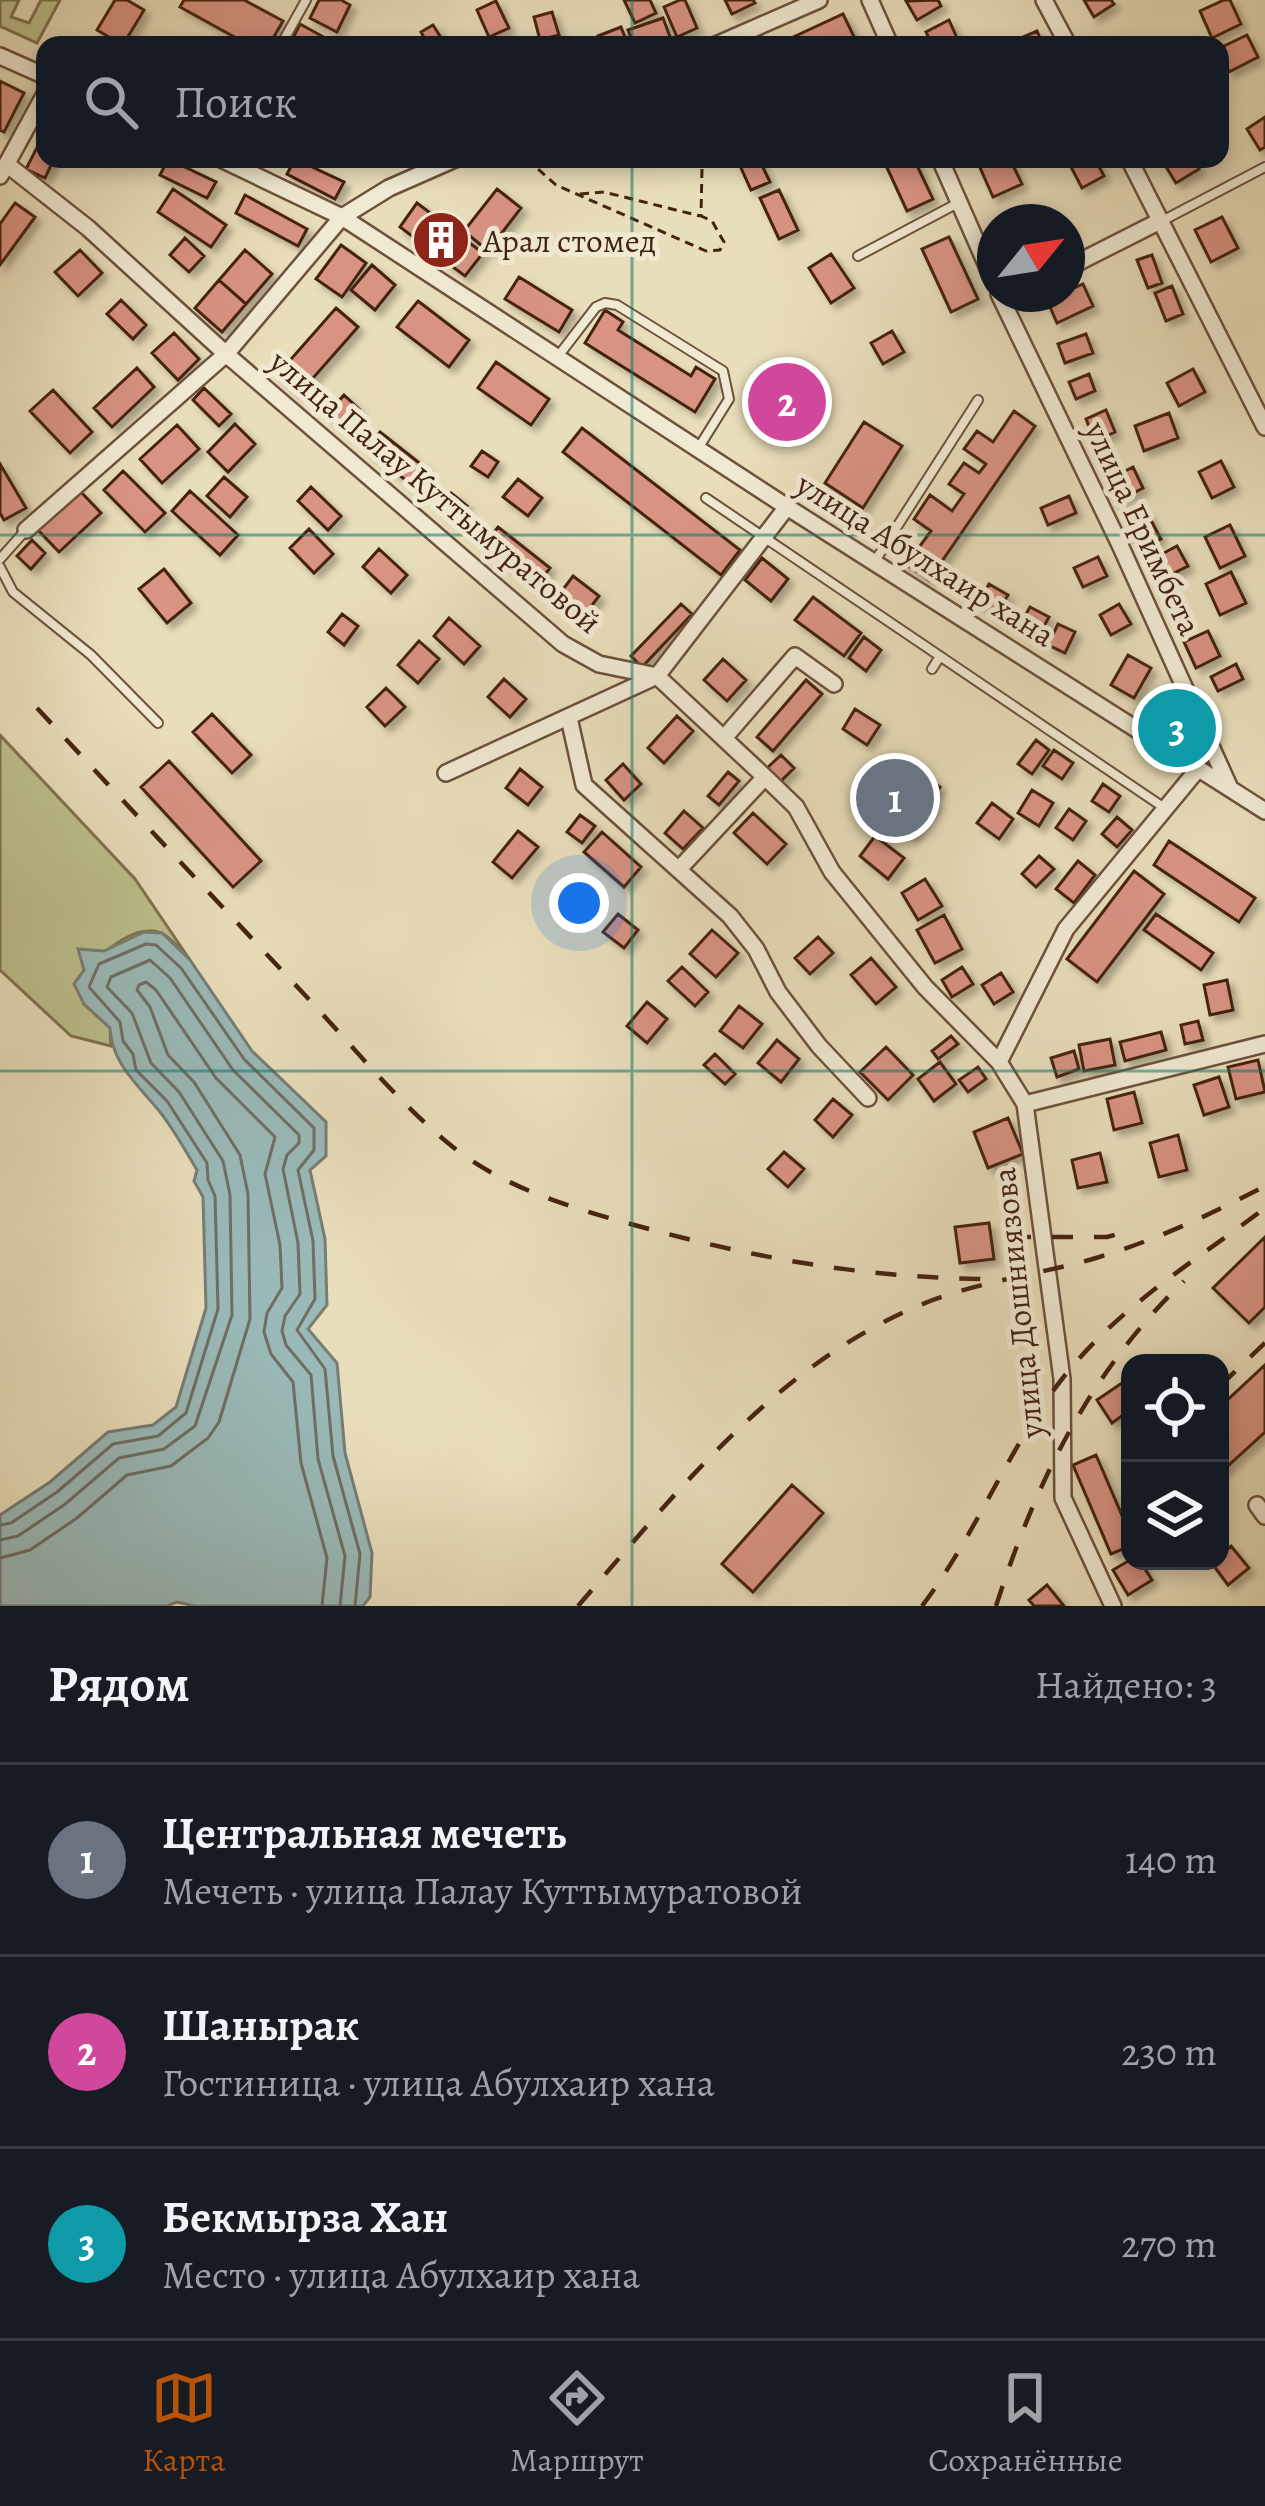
<!DOCTYPE html>
<html lang="ru">
<meta charset="utf-8">
<style>
body{margin:0;font-family:Alegreya,serif;background:#242831;color:#f1f3f6}
.controls{position:absolute;right:36px;bottom:36px;display:grid;overflow:hidden;border-radius:24px;box-shadow:0 6px 18px #0003}
.controls button{width:108px;height:108px;display:grid;place-items:center;padding:0;border:0;border-bottom:3px solid #363941;background:#171b24;color:#f1f3f6;font:60px sans-serif}
.compass{position:absolute;left:977px;top:204px;width:108px;height:108px;border-radius:50%;background:#171b24;box-shadow:0 6px 18px #0003;rotate:60deg}
.you{position:absolute;left:579px;top:903px;width:42px;height:42px;margin:-30px;border:9px solid #fff;border-radius:50%;background:#1a73e8;box-shadow:0 0 0 18px #1a73e833}
.badge{display:grid;place-items:center;width:78px;height:78px;border-radius:50%;background:#b45309;color:#fff;font-size:39px;font-weight:700}
.pin{position:absolute;translate:-50% -50%;border:6px solid #fff;box-shadow:0 3px 12px #0006}
.list{margin:0;padding:0;list-style:none}
h2{display:flex;justify-content:space-between;align-items:center;height:156px;margin:0;padding:0 48px;font-size:51px}
h2 small{font-size:39px;font-weight:400;color:#9ea1a6}
.list li{display:grid;grid-template-columns:78px 1fr auto;gap:36px;align-items:center;box-sizing:border-box;height:192px;padding:0 48px;border-top:3px solid #363941}
.list b{display:block;font-size:45px;white-space:nowrap}
.list p{margin:0;font-size:39px;white-space:nowrap;color:#9ea1a6}
.list em{font-size:39px;font-style:normal;color:#9ea1a6}
.icon{flex:none;width:66px;height:66px;fill:none;stroke:currentColor;stroke-width:2;stroke-linecap:round;stroke-linejoin:round}
.map{position:relative;flex:none;width:1265px;height:1606px;overflow:hidden}
.search{position:absolute;background:#171b24;box-shadow:0 6px 18px #0003;left:36px;right:36px;top:36px;height:132px;display:flex;align-items:center;gap:30px;box-sizing:border-box;padding:0 42px;border-radius:24px;color:#9ea1a6;font-size:45px}
.sheet{height:732px;background:#171b24}
nav{display:flex;justify-content:space-around;align-items:center;box-sizing:border-box;height:168px;border-top:3px solid #363941;background:#171b24;font-size:33px;color:#9ea1a6}
nav a{display:grid;justify-items:center;gap:6px}
nav .on{color:#b45309}
.map>svg:first-child{display:block}
.green{fill:#bcc08c;stroke:#80714e;stroke-width:3}
.water{fill:#9abab9;stroke:#787d76;stroke-width:3}
.lines{fill:none;stroke-linecap:round;stroke-linejoin:round}
.shore{stroke:#6f6e65;stroke-width:3}
.building{fill:#d99383;stroke:#421;stroke-width:3;filter:url(#shadow)}
.service-casing{stroke:#6d513c;stroke-width:12}
.minor-casing{stroke:#6d513c;stroke-width:20}
.path{stroke:#421;stroke-width:3;stroke-dasharray:9 6;stroke-linecap:butt}
.service{stroke:#f1ead3;stroke-width:8}
.minor{stroke:#f1ead3;stroke-width:15}
.rail{stroke:#421;stroke-width:4.5;stroke-dasharray:21 21;stroke-linecap:butt}
.grid{fill:none;stroke:#0f766e;stroke-width:3;stroke-opacity:0.55}
.labels{text-anchor:middle;stroke-width:10;stroke-linejoin:round;paint-order:stroke}
.poi-label{font-size:33px;fill:#421;stroke:#f1ead3;text-anchor:start}
.street-label{font-size:33px;fill:#421;stroke:#f1ead3}
</style>
<div class="map">
<svg width="1265" height="1606" viewBox="0 0 1265 1606">
<defs>
<filter id="shadow"><feDropShadow dx="5.5" dy="5.5" stdDeviation="3" flood-color="#0004"/></filter>
</defs>
<rect width="100%" height="100%" fill="#e9debb"/>
<filter id="stains"><feTurbulence type="fractalNoise" baseFrequency=".00167" numOctaves="4"/><feColorMatrix values="0 0 0 0 .2 0 0 0 0 .09 0 0 0 0 .02 0 0 0 .5 -.17"/></filter>
<radialGradient id="worn" r=".72"><stop offset=".6" stop-color="#630" stop-opacity="0"/><stop offset="1" stop-color="#630" stop-opacity=".3"/></radialGradient>
<path class="green" d="M0 0H19L11 17 29 23 41 0H60L37 43 0 26Z
M0 735 135 879 190 960C183 953 171 937 161 933 136 922 100 955 84 971V1004L110 1028 111 1046 71 1036 0 970Z"/>
<path class="water" d="M144 932 162 933 190 960 252 1051 326 1122V1156L310 1170 325 1239 327 1305 308 1329 337 1363 345 1453 372 1553 370 1597 363 1606H195L177 1602 167 1606H0V1515L50 1482 108 1432 153 1425 176 1407 206 1308 203 1197 194 1181 197 1170C184 1149 172 1125 155 1106 134 1081 112 1062 110 1028L84 1004 74 984 84 970 78 949 104 951Z"/>
<g class="lines">
<path class="shore" d="M0 1525 11 1523 57 1492 113 1444 158 1436 186 1413 218 1309 215 1196 208 1180 207 1163 167 1101 136 1070 133 1054 123 1041 120 1022 89 987 99 964 146 944 156 945 181 968 244 1059 314 1128V1150L298 1170 313 1241 315 1299 297 1330 325 1369 333 1456 360 1554 355 1606
M0 1540 18 1536 64 1505 119 1458 164 1449 195 1426 232 1315 230 1195 223 1161 179 1092 151 1063 132 1013 107 987 111 977 150 960 170 978 233 1070 299 1135V1143L287 1155 283 1169 298 1243 300 1294 285 1316 282 1331 286 1345 311 1375 318 1459 345 1556 340 1606
M0 1558 30 1550 77 1518 127 1475 171 1466 208 1438 219 1422 250 1319 248 1194 240 1155 194 1082 168 1055 150 1007 137 990 139 985 146 982 156 990 216 1078 275 1137 265 1174 280 1245 282 1288 267 1313 264 1332 271 1354 293 1382 301 1463 327 1558 322 1606"/>
</g>
<path class="building" d="M115 0H127L144 10 123 45 97 30Z
M184 0H244L283 21 269 45H249L180 7Z
M319 0H341L350 5 337 32 310 18Z
M624 0H650L656 13 635 23Z
M680 0H685L697 28 677 37 664 7Z
M725 0H753L755 3 732 14Z
M938 0 941 6 917 20 906 1Z
M1084 0H1111L1114 4 1094 17Z
M1224 0H1230L1241 24 1212 38 1200 11Z
M496 1 509 28 489 37 477 10Z
M552 12 559 35 540 40 534 17Z
M843 14 858 45H776Z
M663 18 672 42 634 45 628 30Z
M949 20 957 38 932 45 926 32Z
M300 24 338 45H306L293 38Z
M433 25 443 41 428 45 421 32Z
M621 27 628 45H601L598 36Z
M1037 31 1043 45H1016L1014 41Z
M1247 35 1258 57 1229 72 1220 48Z
M0 81 24 93 4 132 0 130Z
M1265 117V147L1260 150 1247 129Z
M45 132V159H54L45 178 26 169Z
M168 159 216 182 207 198 160 175Z
M295 159 344 182 335 199 287 174Z
M737 159H759L770 182 751 190Z
M883 159H914L933 199 907 211Z
M987 159H1010L1022 184 993 197 978 163Z
M1080 159H1095L1104 176 1082 188 1070 165Z
M1167 159H1193L1199 169 1176 183 1163 162Z
M173 189 226 225 211 247 158 212Z
M497 189 521 208 488 251 464 231Z
M779 190 798 230 779 239 760 198Z
M245 195 307 229 298 246 236 213Z
M15 203 35 217 0 265V224Z
M417 203 483 253 465 276 400 227Z
M1222 217 1238 248 1211 262 1195 230Z
M949 237 978 299 951 312 922 249Z
M185 238 204 256 189 272 170 255Z
M341 245 366 263 342 297 316 279Z
M80 250 102 273 78 296 55 272Z
M245 250 272 274 246 304 219 280Z
M831 254 854 288 831 303 809 268Z
M1152 255 1162 283 1148 288 1137 260Z
M372 265 395 285 375 310 351 290Z
M519 277 572 310 559 332 505 299Z
M219 280 246 304 222 332 195 308Z
M1083 284 1093 306 1057 323 1047 300Z
M1172 286 1183 314 1166 321 1155 293Z
M121 300 146 325 133 339 107 314Z
M418 301 469 340 449 367 397 327Z
M336 308 358 327 299 394 277 375Z
M605 310 623 322 618 330 691 376 696 367 715 379 695 412 585 343Z
M892 331 904 352 883 364 871 343Z
M174 333 199 359 178 380 152 353Z
M1086 334 1093 353 1065 363 1058 344Z
M496 362 549 399 531 425 478 388Z
M137 368 154 387 112 427 94 408Z
M1193 369 1205 392 1179 406 1167 383Z
M773 372 822 405 804 432 755 399Z
M1089 374 1095 391 1076 399 1069 382Z
M204 388 231 414 219 426 193 400Z
M53 390 92 432 70 453 30 411Z
M344 395 359 409 343 427 327 414Z
M1106 410 1115 432 1095 441 1086 419Z
M1014 411 1035 426 929 580 897 558 907 543 917 550 931 531 914 519 930 495 952 511 964 494 949 484 964 463 979 473 986 464 964 449 977 431 993 442Z
M1169 413 1178 438 1144 451 1135 426Z
M864 422 902 446 863 508 825 483Z
M235 424 255 444 228 472 208 452Z
M177 425 199 449 162 483 140 459Z
M582 428 740 550 721 575 563 452Z
M380 432 427 469 413 486 366 449Z
M482 451 498 462 488 477 471 466Z
M1221 461 1234 487 1212 498 1199 472Z
M0 464 26 508 4 520 0 513Z
M1133 467 1143 488 1116 502 1106 481Z
M123 471 165 513 145 532 104 490Z
M224 477 247 497 230 517 207 496Z
M518 479 542 498 528 516 503 497Z
M311 487 341 516 328 530 298 501Z
M80 491 101 513 59 552 38 530Z
M190 491 238 535 220 555 172 511Z
M451 493 467 506 454 521 438 508Z
M1069 496 1076 513 1048 525 1041 508Z
M1146 511 1161 539 1139 550 1124 522Z
M1230 525 1245 556 1220 568 1205 537Z
M498 527 550 568 536 586 484 545Z
M309 529 333 554 314 573 290 548Z
M32 540 45 553 31 569 17 556Z
M1177 546 1188 566 1156 582 1145 563Z
M379 549 407 575 391 593 363 567Z
M1098 557 1107 576 1083 587 1074 568Z
M762 558 788 579 771 601 745 580Z
M164 569 191 603 167 623 139 589Z
M1231 572 1246 603 1220 615 1206 584Z
M573 576 599 596 581 620 555 600Z
M989 584 1008 595 997 614 978 603Z
M813 597 861 633 844 656 795 620Z
M681 604 692 614 642 667 631 656Z
M1119 604 1131 624 1111 635 1100 615Z
M1030 607 1049 617 1038 637 1019 627Z
M342 614 358 626 344 645 328 632Z
M449 618 480 646 464 664 434 636Z
M1058 624 1075 632 1065 653 1048 645Z
M1208 631 1220 656 1196 668 1184 642Z
M864 637 881 650 866 671 849 658Z
M419 641 439 659 418 683 398 665Z
M1128 655 1151 668 1134 698 1111 685Z
M723 659 746 680 727 701 704 680Z
M1236 664 1243 679 1218 691 1211 677Z
M504 679 526 699 510 717 488 697Z
M806 680 822 694 773 751 757 737Z
M386 688 405 707 385 726 367 707Z
M855 709 880 725 867 745 843 729Z
M212 714 251 755 232 773 193 732Z
M677 716 693 731 664 763 648 748Z
M1036 740 1049 750 1032 774 1018 764Z
M1054 750 1073 763 1062 779 1043 766Z
M781 755 794 768 780 782 767 768Z
M169 761 261 861 233 887 141 787Z
M880 761 908 781 916 770 940 787 931 800 936 803 912 836 855 796Z
M623 764 641 784 624 800 606 780Z
M520 769 542 787 528 805 506 788Z
M728 772 739 781 719 805 708 796Z
M1103 784 1120 796 1109 812 1092 801Z
M1032 790 1053 803 1039 826 1018 813Z
M992 803 1013 819 999 839 977 823Z
M1069 809 1086 821 1073 840 1056 828Z
M684 811 703 828 683 849 665 833Z
M753 813 786 844 767 864 734 833Z
M580 815 595 826 582 843 567 832Z
M1117 817 1132 830 1117 847 1102 834Z
M518 831 538 847 512 878 493 862Z
M602 832 641 867 624 887 584 852Z
M875 836 904 858 888 879 860 856Z
M1169 841 1255 898 1239 922 1154 865Z
M1039 856 1054 869 1036 887 1022 874Z
M1078 861 1095 875 1074 903 1056 889Z
M1134 871 1164 894 1097 982 1067 959Z
M925 879 942 906 918 920 902 893Z
M618 914 638 930 624 948 603 932Z
M1156 914 1213 953 1201 970 1144 930Z
M1156 914 1213 953 1201 970 1144 930Z
M944 915 962 949 935 963 917 930Z
M712 930 738 953 716 977 690 954Z
M818 937 833 953 810 974 795 958Z
M871 958 896 987 876 1004 851 975Z
M682 967 708 992 695 1006 668 981Z
M962 967 973 984 952 997 942 980Z
M1001 973 1013 992 994 1004 982 985Z
M1227 980 1233 1010 1210 1015 1204 985Z
M647 1002 667 1019 647 1043 627 1026Z
M739 1006 762 1024 743 1048 720 1031Z
M1198 1021 1203 1040 1185 1044 1181 1025Z
M1161 1032 1166 1050 1125 1061 1120 1042Z
M951 1036 958 1044 938 1059 932 1051Z
M1110 1039 1115 1065 1084 1071 1079 1045Z
M777 1040 799 1059 781 1082 758 1063Z
M886 1047 913 1075 888 1100 860 1072Z
M1074 1051 1079 1069 1057 1077 1051 1058Z
M715 1054 735 1074 725 1084 704 1065Z
M1258 1060 1265 1092 1236 1099 1228 1067Z
M940 1062 956 1084 934 1101 918 1079Z
M978 1067 986 1079 968 1092 959 1080Z
M1219 1077 1229 1107 1204 1115 1194 1085Z
M1134 1092 1142 1123 1114 1130 1107 1099Z
M833 1099 852 1115 833 1137 815 1120Z
M1008 1118 1023 1154 988 1168 974 1132Z
M1178 1135 1187 1170 1159 1177 1150 1143Z
M784 1152 804 1169 788 1187 768 1169Z
M1100 1153 1107 1182 1078 1188 1072 1160Z
M989 1223 994 1259 960 1263 955 1227Z
M1265 1237V1307L1249 1323 1213 1288Z
M1265 1365V1432L1220 1473V1407Z
M1122 1383 1130 1394V1410L1112 1423 1097 1400Z
M1096 1455 1130 1534V1546L1111 1554 1073 1465Z
M792 1485 823 1513 753 1592 722 1564Z
M1231 1546 1249 1568 1228 1585 1211 1562 1220 1561V1555Z
M1130 1560 1140 1561 1152 1580 1128 1595 1113 1570Z
M1047 1585 1064 1606H1034L1029 1600Z"/>
<g class="lines">
<defs>
<path id="service" d="M281 45 306 0
M1160 222 1265 167
M858 256 958 203
M559 355 596 307 605 303 617 305 723 371 729 399 699 447
M706 498 1166 809
M0 559 25 531
M875 561 978 400
M0 567 13 592 91 655 158 723
M932 669 939 658"/>
<path id="minor" d="M870 0 890 45
M1044 0 1068 45
M716 45 819 0
M0 56 45 76
M221 159 342 217 787 507 1265 811
M940 159 995 284
M1129 159 1265 427
M9 166 88 228 226 354 563 644 599 664 657 676 765 777 796 807 832 872 925 987 999 1062 1066 929 1198 769
M0 176 45 94
M1067 268 1158 222
M999 294 1120 545 1229 786
M26 530 226 354 342 217 389 188 455 159
M569 718 584 785 730 916 756 949 778 992 819 1046 868 1098
M724 738 795 656 834 684
M446 773 657 676 787 507
M680 868 765 777
M999 1062 1025 1104 1062 1379 1063 1498 1113 1606
M1025 1104 1265 1044
M1257 1505 1265 1516"/>
</defs>
<use href="#service" class="service-casing"/>
<use href="#minor" class="minor-casing"/>
<path class="path" d="M527 159 556 185 706 251 720 250 724 242 712 221 701 216 702 169 694 159
M580 194 604 192 700 216"/>
<use href="#service" class="service"/>
<use href="#minor" class="minor"/>
<path class="rail" d="M37 708C125 803 214 898 303 993 349 1042 397 1101 448 1143 502 1188 572 1208 638 1226 758 1259 871 1279 995 1279
M1010 1237H1107L1133 1230
M1220 1386 1265 1343
M578 1606C675 1494 771 1371 911 1309 971 1282 1034 1276 1096 1258 1156 1240 1210 1215 1265 1186
M922 1606C976 1535 1007 1450 1062 1379 1118 1307 1194 1262 1265 1208
M996 1606C1036 1482 1089 1373 1184 1281"/>
</g>
<path class="grid" d="M632 0V45M632 159V1606M0 535H1265M0 1071H1265"/>
<defs>
<symbol id="building-disc" viewBox="-11 -11 22 22"><circle r="9.5" fill="#8f2418" stroke="#f1ead3"/><path d="M-4-6H4V6H1V3H-1V6H-4ZM-2.5-4.3h1.7v1.8h-1.7ZM.8-4.3h1.7v1.8H.8ZM-2.5-1h1.7V.8h-1.7ZM.8-1h1.7V.8H.8Z" fill="#fff"/></symbol>
</defs>
<g fill-rule="evenodd">
<use href="#building-disc" x="408" y="207" width="66" height="66"/>
</g>
<g class="labels">
<g class="poi-label">
<text x="483" y="252">Арал стомед</text>
</g>
<g class="street-label">
<text transform="translate(436 491) rotate(40)" y="12">улица Палау Куттымуратовой</text>
<text transform="translate(1144 528) rotate(65)" y="12">улица Еримбета</text>
<text transform="translate(926 559) rotate(32)" y="12">улица Абулхаир хана</text>
<text transform="translate(1017 1303) rotate(-96)" y="12">улица Дошниязова</text>
</g>
</g>
<rect width="100%" height="100%" filter="url(#stains)"/>
<rect width="100%" height="100%" fill="url(#worn)"/>
</svg>
<div class="controls">
<button><svg class="icon" aria-label="locate" viewBox="0 0 24 24"><circle cx="12" cy="12" r="6"/><path d="M12 2v4M12 18v4M2 12h4M18 12h4"/></svg></button>
<button><svg class="icon" aria-label="layers" viewBox="0 0 24 24"><path d="M12 4l9 5-9 5-9-5zM3 14l9 5 9-5"/></svg></button>
</div>
<svg class="compass" viewBox="-18 -18 36 36"><path d="M0-13l5 13h-10z" fill="#e53935"/><path d="M0 13l5-13h-10z" fill="#9ea1a6"/></svg>
<div class="you"></div>
<div class="pin badge" style="left:895px;top:798px;background:#6b7280">1</div>
<div class="pin badge" style="left:787px;top:402px;background:#d1479c">2</div>
<div class="pin badge" style="left:1177px;top:728px;background:#0f9aa8">3</div>
<div class="search"><svg class="icon" aria-label="search" viewBox="0 0 24 24"><circle cx="10" cy="10" r="6"/><path d="M15 15l6 6"/></svg>Поиск</div>
</div>
<section class="sheet">
<h2>Рядом<small>Найдено: 3</small></h2>
<ul class="list">
<li><span class="badge" style="background:#6b7280">1</span><div><b>Центральная мечеть</b><p>Мечеть · улица Палау Куттымуратовой</p></div><em>140 m</em></li>
<li><span class="badge" style="background:#d1479c">2</span><div><b>Шанырак</b><p>Гостиница · улица Абулхаир хана</p></div><em>230 m</em></li>
<li><span class="badge" style="background:#0f9aa8">3</span><div><b>Бекмырза Хан</b><p>Место · улица Абулхаир хана</p></div><em>270 m</em></li>
</ul>
</section>
<nav>
<a class="on"><svg class="icon" aria-label="map" viewBox="0 0 24 24"><path d="M3 6l6-2 6 2 6-2v14l-6 2-6-2-6 2zM9 4v14M15 6v14"/></svg>Карта</a>
<a><svg class="icon" aria-label="directions" viewBox="0 0 24 24"><path d="M12 3l9 9-9 9-9-9zM9 14v-3h6M13 9l2 2-2 2"/></svg>Маршрут</a>
<a><svg class="icon" aria-label="saved" viewBox="0 0 24 24"><path d="M7 4h10v16l-5-4-5 4z"/></svg>Сохранённые</a>
</nav>
